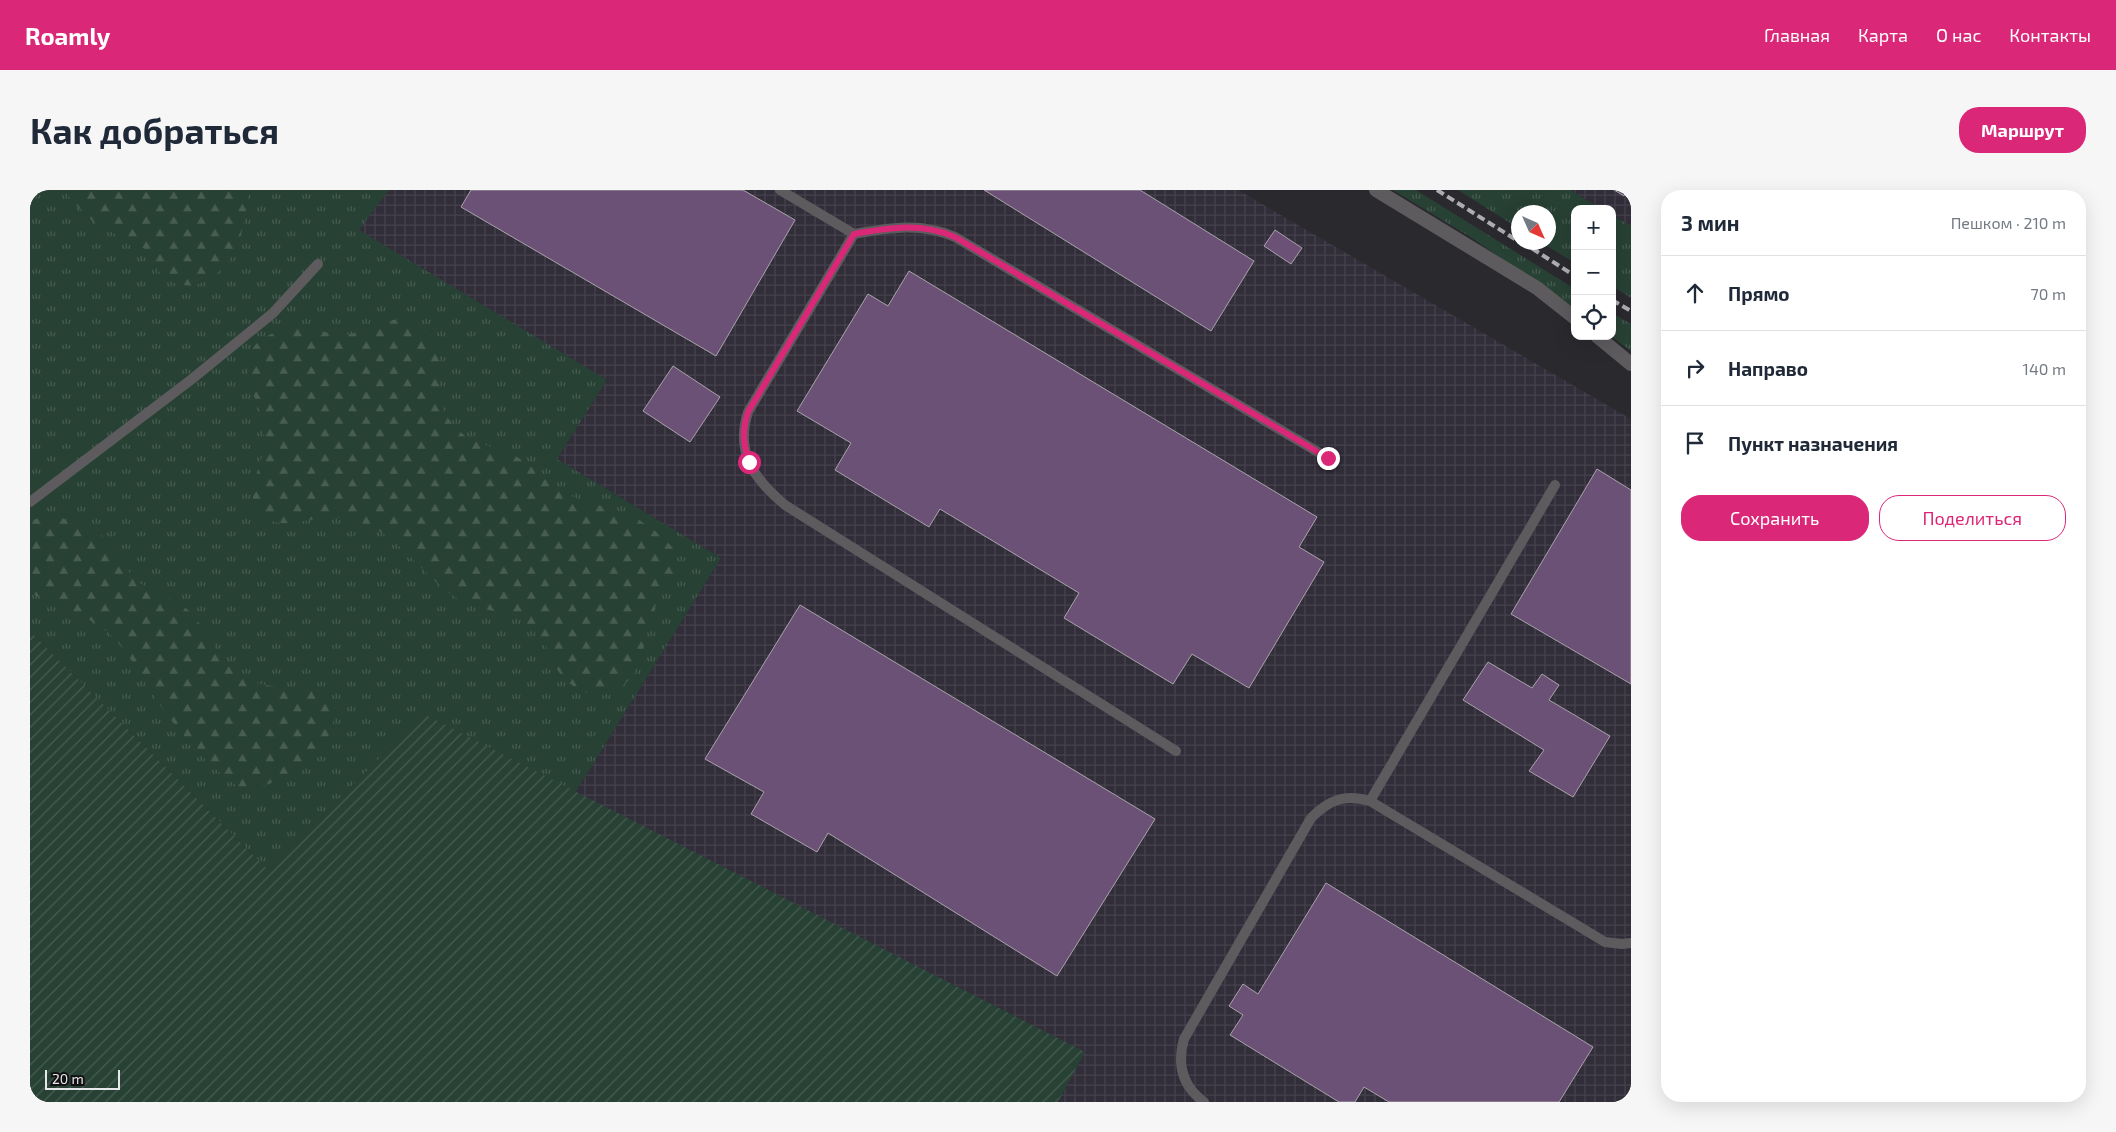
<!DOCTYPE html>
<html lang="ru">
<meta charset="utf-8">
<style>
body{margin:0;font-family:"Exo 2",sans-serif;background:#f6f6f7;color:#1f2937}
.controls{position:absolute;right:15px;top:15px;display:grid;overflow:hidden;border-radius:10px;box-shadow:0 5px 20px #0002}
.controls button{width:45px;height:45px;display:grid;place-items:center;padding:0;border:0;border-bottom:1px solid #e0e1e3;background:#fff;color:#1f2937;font:25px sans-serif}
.compass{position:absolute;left:1481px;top:15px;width:45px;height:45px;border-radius:50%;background:#fff;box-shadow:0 5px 20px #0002;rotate:135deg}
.scale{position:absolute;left:15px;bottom:12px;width:75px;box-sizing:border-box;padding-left:5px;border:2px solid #e7e6ea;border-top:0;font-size:14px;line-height:18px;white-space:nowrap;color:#e7e6ea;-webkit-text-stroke:4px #121214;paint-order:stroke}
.stop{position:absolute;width:15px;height:15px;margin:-11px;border:4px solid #db2777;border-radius:50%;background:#fff}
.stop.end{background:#db2777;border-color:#fff;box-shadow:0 1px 5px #0008}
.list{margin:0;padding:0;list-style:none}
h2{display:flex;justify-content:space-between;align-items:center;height:65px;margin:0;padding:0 20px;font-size:21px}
h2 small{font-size:16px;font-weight:400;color:#747a83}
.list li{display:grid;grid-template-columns:32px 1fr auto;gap:15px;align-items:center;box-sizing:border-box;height:75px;padding:0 20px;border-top:1px solid #e0e1e3}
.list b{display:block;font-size:19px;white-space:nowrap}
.list em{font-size:16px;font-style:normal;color:#747a83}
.actions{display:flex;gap:10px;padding:15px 20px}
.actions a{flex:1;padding:11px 0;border:1px solid #db2777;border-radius:20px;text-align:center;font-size:18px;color:#db2777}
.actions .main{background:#db2777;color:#fff}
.icon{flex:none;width:28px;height:28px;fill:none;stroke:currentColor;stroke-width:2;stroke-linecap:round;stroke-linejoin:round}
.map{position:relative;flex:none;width:1601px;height:912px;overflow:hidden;border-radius:20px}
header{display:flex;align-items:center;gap:30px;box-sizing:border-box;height:70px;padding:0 25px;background:#db2777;color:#fff}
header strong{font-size:24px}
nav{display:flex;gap:28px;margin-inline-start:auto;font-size:18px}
.intro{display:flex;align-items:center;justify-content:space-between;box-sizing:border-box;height:120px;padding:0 30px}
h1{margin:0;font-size:35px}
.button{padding:12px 22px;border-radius:20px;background:#db2777;color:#fff;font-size:18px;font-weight:700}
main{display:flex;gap:30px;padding:0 30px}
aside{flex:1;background:#fff;border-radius:20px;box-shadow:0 5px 20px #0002}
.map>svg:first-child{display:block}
.industrial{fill:url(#industrial-grid)}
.grass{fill:url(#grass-tufts)}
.forest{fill:url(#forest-firs)}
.garden{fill:url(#garden-furrows)}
.building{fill:#6b5175;stroke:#a8a3aa}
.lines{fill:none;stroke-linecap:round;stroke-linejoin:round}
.service{stroke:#5e5b5e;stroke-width:10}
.minor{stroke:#5e5b5e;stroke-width:14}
.rail{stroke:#adacb0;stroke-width:4;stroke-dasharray:8 4;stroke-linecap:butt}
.route{stroke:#db2777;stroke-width:6}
</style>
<header>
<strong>Roamly</strong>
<nav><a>Главная</a><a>Карта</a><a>О нас</a><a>Контакты</a></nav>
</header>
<div class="intro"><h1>Как добраться</h1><a class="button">Маршрут</a></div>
<main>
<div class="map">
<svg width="1601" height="912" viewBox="0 0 1601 912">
<defs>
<pattern id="industrial-grid" width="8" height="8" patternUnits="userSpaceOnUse" patternTransform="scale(1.25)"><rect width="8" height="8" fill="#312e3a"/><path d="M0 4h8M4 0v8" fill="none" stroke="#45424d"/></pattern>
<pattern id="grass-tufts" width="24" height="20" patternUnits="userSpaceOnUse" patternTransform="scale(1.25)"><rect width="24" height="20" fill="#284135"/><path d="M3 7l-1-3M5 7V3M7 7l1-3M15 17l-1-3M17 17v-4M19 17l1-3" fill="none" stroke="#475c52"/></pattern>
<pattern id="forest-firs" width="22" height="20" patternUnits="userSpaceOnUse" patternTransform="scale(1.25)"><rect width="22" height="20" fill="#284135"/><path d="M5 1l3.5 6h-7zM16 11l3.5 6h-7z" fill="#475c52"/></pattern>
<pattern id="garden-furrows" width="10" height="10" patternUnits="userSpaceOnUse" patternTransform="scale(1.25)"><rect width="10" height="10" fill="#284135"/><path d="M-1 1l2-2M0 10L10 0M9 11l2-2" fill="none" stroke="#475c52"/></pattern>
</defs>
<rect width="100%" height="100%" fill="#2a292e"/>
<path class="industrial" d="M211 0H1208L1601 229V912H1028L1055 862 545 603 691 368 527 269 577 190Z
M1540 0H1601V36L1582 25V19H1572Z"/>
<path class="grass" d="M0 0H359L329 40 577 190 527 269 691 368 545 603 394 524 238 680 0 441Z
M1363 0H1386L1545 99V119L1442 48Z
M1428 0H1540L1572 19H1545V73L1512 53 1518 52V22H1488V38Z
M1582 25 1601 36V108L1582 96Z
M1582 123 1601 134V161L1581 146Z"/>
<path class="forest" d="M34 0H211L218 4C213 43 210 74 171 93 161 98 145 95 135 88 125 80 124 65 113 58 101 49 88 46 75 39 58 30 45 15 34 0Z
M368 129C401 134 411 151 410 184 410 192 406 202 409 210 414 225 423 236 435 246 449 255 467 257 481 264 501 273 514 291 533 302 550 311 568 315 586 320 609 327 629 342 645 360 645 367 646 377 644 383 639 396 629 407 624 419 613 448 615 488 582 502 575 505 562 505 555 502 517 487 526 458 501 437 479 419 449 423 425 407 388 382 366 339 320 329 313 328 304 326 297 327 277 329 249 341 231 325 212 307 232 277 234 256 235 243 233 227 228 215 225 207 219 198 218 190 214 159 228 145 257 140 264 139 273 137 280 138 291 140 303 146 316 145 334 142 349 132 368 129Z
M15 326C43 328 71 337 86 362 94 373 99 385 110 393 126 404 147 408 161 423 179 443 187 469 209 485 236 504 274 491 293 505 313 521 301 549 286 563 269 579 241 599 217 598 207 598 197 589 190 583 165 561 144 535 125 508 112 488 101 467 85 449 63 427 35 418 6 406L0 401V331Z"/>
<path class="garden" d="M0 441 238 680 394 524 1055 862 1028 912H0Z"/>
<path class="building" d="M441 0H713L765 30 686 166 431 17Z
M954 0H1110L1224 71 1181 141Z
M1584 0H1598L1594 6Z
M1245 40 1272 58 1261 74 1234 56Z
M879 81 1287 327 1269 357 1294 372 1219 498 1162 464 1143 494 1034 428 1049 403 910 319 899 337 805 280 821 253 767 221 838 104 858 116Z
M643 176 690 207 660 252 613 221Z
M1567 279 1601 300V494L1481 424Z
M770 415 1125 629 1027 786 798 643 787 662 721 624 734 602 675 569Z
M1458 472 1502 498 1512 484 1529 495 1519 510 1580 546 1543 607 1499 581 1514 560 1433 510Z
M1296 693 1563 857 1529 912H1359L1334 897 1325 912H1309L1200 845 1213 825 1199 816 1213 794 1228 804Z"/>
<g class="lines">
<path class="service" d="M750 0 824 44 718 222C705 263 724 289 755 315L1146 561
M824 44C859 38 890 32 925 47L1298 268
M0 312 162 189 243 123 288 74
M1340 611 1525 295
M1174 912C1152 896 1147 874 1154 849L1281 628C1300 609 1315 604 1340 611L1575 752 1592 754 1601 753"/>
<path class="minor" d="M1346 0 1507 98 1545 128
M1567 146 1601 174"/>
<path class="rail" d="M1407 0 1488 51
M1492 52 1545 86
M1582 110 1601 121"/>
</g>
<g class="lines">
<path class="route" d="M719 272C713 253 712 240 718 222L824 44C859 38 890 32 925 47L1298 268"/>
</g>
</svg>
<div class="controls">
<button>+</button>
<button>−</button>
<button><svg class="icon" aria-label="locate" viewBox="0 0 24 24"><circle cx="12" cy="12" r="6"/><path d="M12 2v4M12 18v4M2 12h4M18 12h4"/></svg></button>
</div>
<svg class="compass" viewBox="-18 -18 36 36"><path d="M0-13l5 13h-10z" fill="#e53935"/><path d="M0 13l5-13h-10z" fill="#747a83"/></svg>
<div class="scale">20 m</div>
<div class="stop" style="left:719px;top:272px"></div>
<div class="stop end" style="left:1298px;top:268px"></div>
</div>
<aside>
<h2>3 мин<small>Пешком · 210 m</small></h2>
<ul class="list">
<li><svg class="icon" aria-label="ahead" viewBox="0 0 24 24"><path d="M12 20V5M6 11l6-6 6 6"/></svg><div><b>Прямо</b></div><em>70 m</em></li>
<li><svg class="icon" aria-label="right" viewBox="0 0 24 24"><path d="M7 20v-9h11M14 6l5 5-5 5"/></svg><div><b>Направо</b></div><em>140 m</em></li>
<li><svg class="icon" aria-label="arrive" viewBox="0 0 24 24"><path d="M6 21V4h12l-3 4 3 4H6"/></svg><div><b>Пункт назначения</b></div></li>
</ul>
<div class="actions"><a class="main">Сохранить</a><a>Поделиться</a></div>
</aside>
</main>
